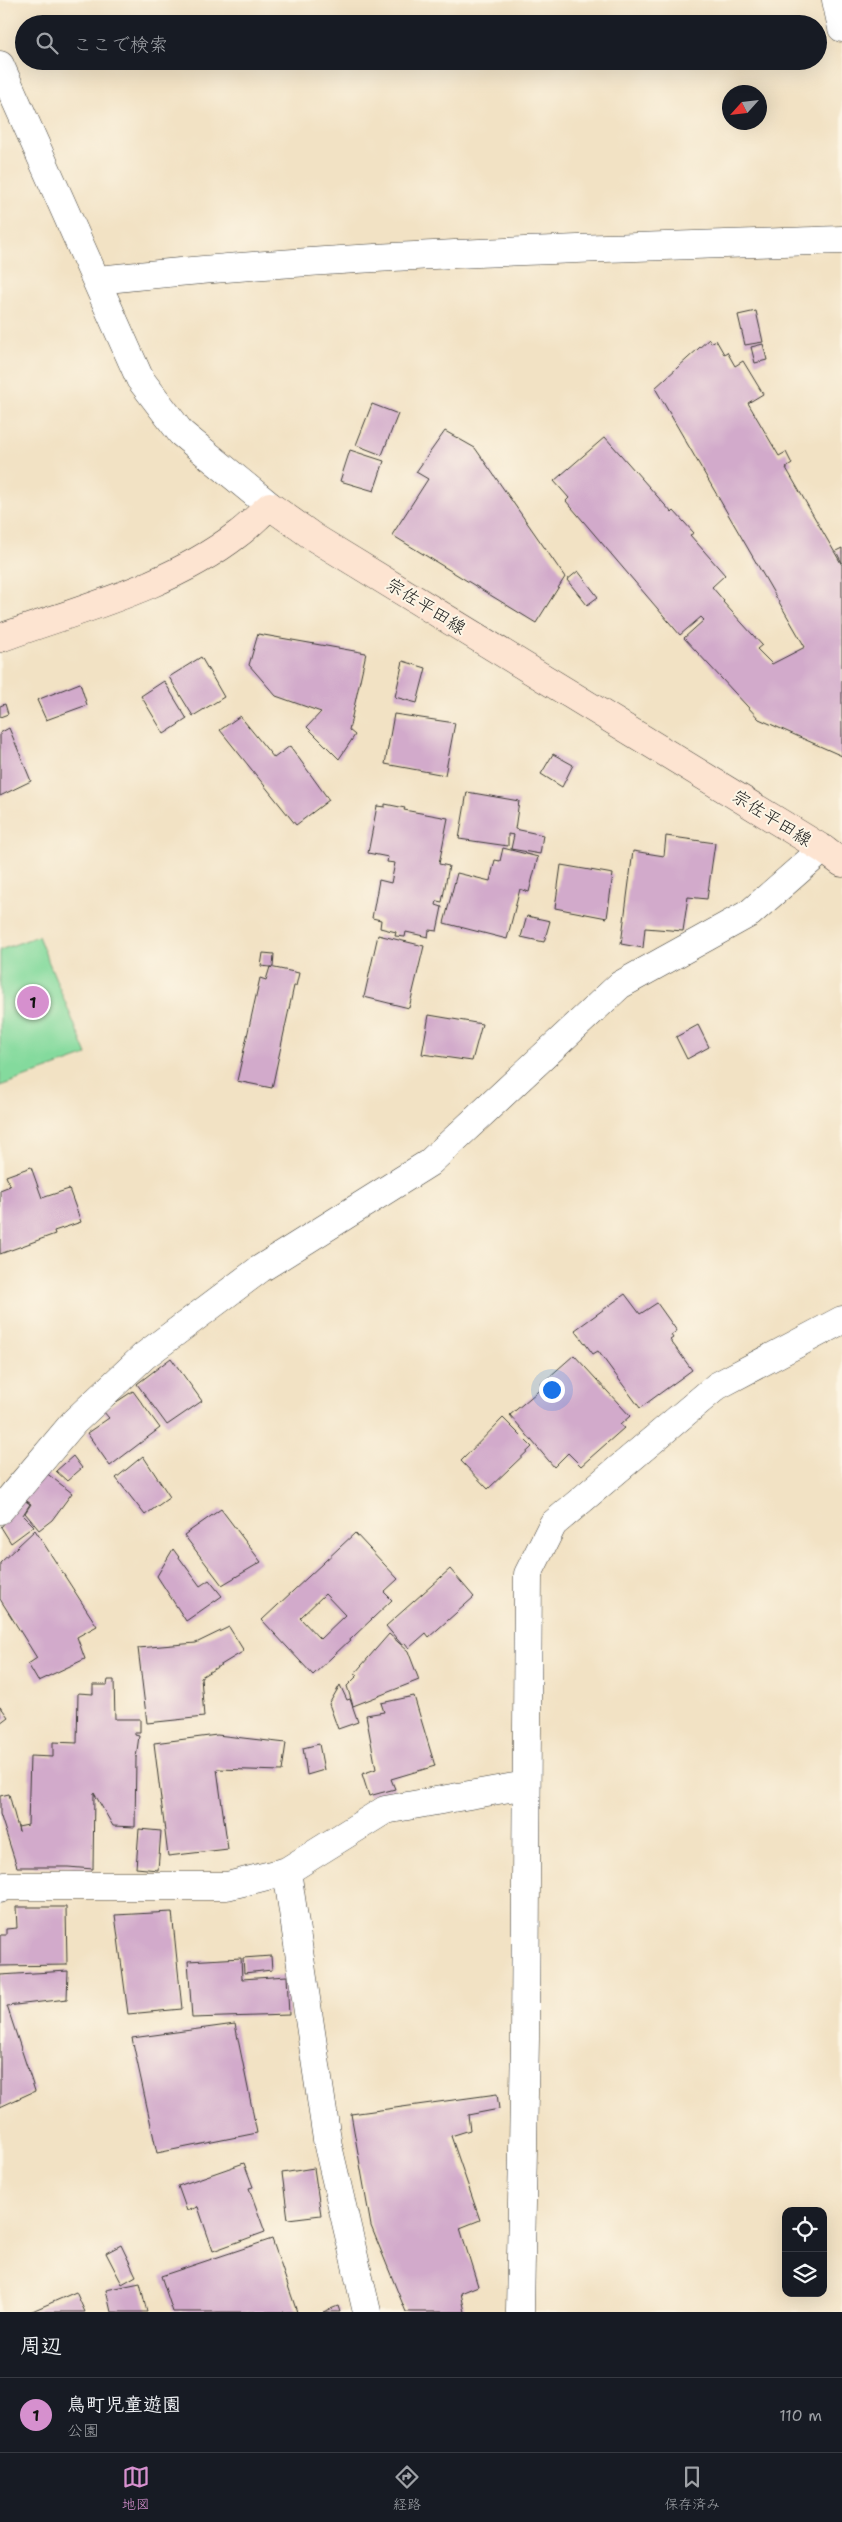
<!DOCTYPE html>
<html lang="ja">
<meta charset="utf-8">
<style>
body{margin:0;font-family:"Shantell Sans","Klee One",sans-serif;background:#242831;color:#f1f3f6}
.controls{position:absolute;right:15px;bottom:15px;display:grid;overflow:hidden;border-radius:10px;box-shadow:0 5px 20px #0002}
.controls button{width:45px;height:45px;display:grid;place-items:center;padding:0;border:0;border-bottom:1px solid #363941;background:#171b24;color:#f1f3f6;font:25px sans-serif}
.compass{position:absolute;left:722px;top:85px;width:45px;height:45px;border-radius:50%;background:#171b24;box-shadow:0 5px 20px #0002;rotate:243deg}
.you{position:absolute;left:551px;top:1389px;width:18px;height:18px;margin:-12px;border:4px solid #fff;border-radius:50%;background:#1a73e8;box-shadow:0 0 0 8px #1a73e833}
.badge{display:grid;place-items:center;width:32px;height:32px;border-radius:50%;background:#d690ce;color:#111;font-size:16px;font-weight:700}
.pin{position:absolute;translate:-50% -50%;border:2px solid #fff;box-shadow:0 1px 5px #0006}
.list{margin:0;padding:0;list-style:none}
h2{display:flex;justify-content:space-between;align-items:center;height:65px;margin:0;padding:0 20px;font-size:21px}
h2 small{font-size:16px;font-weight:400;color:#9ea1a6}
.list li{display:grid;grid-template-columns:32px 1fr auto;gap:15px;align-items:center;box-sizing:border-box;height:75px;padding:0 20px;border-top:1px solid #363941}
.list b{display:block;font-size:19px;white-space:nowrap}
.list p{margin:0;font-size:16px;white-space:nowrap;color:#9ea1a6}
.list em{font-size:16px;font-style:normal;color:#9ea1a6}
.icon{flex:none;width:28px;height:28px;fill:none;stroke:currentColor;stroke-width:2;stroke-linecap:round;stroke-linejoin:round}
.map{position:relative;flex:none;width:842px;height:2312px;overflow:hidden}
.search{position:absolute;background:#171b24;box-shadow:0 5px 20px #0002;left:15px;right:15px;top:15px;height:55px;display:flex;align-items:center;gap:12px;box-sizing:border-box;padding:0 18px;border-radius:28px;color:#9ea1a6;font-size:19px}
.sheet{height:140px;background:#171b24}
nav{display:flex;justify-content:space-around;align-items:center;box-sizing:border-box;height:70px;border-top:1px solid #363941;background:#171b24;font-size:14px;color:#9ea1a6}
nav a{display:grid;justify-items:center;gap:2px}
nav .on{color:#d690ce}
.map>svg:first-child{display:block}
.green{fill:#84da9d;stroke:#507b5c}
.building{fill:#d2aacb;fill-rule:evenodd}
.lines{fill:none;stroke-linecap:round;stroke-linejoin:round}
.minor-casing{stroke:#3c3a35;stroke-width:29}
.tertiary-casing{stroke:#3c3a35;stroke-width:29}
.secondary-casing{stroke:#3c3a35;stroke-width:29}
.minor{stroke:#fff;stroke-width:28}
.tertiary{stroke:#fff;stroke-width:28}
.secondary{stroke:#fde4d1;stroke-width:28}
.labels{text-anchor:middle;stroke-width:4;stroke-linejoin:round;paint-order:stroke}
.street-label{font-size:18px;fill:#1c1c1c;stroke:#fcf5e5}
</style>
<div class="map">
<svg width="842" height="2312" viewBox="0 0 842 2312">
<rect width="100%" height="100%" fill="#fcf5e5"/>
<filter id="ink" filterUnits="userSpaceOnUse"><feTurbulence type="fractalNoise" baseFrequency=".02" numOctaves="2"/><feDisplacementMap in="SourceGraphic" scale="10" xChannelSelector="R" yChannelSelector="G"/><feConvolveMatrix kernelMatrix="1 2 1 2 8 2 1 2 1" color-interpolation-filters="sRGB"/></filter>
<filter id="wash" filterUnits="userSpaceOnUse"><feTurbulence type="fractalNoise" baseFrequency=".0096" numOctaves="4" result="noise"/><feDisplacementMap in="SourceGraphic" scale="20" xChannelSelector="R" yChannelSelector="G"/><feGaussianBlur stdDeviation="1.12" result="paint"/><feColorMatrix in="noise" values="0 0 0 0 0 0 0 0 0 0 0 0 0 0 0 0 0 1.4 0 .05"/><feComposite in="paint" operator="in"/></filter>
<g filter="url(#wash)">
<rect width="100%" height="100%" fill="#f2e2c4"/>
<path class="green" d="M38 936 87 1055 0 1086V950Z"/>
<g id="blocks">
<path class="building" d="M756 311 763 342 745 345 738 315Z
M709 339 711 343 716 340 724 354 727 352 735 366 743 361 763 394 748 403 779 456 786 452 792 464 786 468 842 565V756L759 719 684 638 704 620 701 617 680 635 566 501 569 498 554 481 605 437 672 513 674 511 694 533 690 535 725 575 712 587 724 601 723 602 762 645 757 649 772 664 805 647 655 388Z
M763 344 767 360 755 363 751 347Z
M372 404 398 414 382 455 356 445Z
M445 431 475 448 565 577 536 623 392 535 428 479 416 472Z
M350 450 384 461 374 491 340 481Z
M842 548V563L836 551Z
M578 571 598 597 587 605 567 580Z
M258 634 366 653 349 730 355 735 339 759 307 727 321 712 276 696 249 665Z
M201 657 224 697 193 716 169 677Z
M403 661 426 668 417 703 395 697Z
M164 681 187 719 164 734 141 696Z
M80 683 87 705 46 720 37 700Z
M5 704 8 714 0 717V706Z
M394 714 455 723 445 775 385 764Z
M240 716 274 758 290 746 329 800 296 825 220 730Z
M9 728 31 781 0 796V733Z
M553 754 573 765 562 787 541 774Z
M467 792 519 801 515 829 543 835 540 854 511 849 514 835 508 834V846L459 839Z
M385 804 405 808 404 810 448 818 439 864 449 866 442 902 437 901 436 905 442 907 437 931 429 930 428 937 406 932 405 937 395 936 396 932 380 928 381 920 372 918 379 880 391 883 395 863 387 862 388 857 368 853 377 806 385 807Z
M666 836 715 843 707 899 688 897 683 931 645 928 643 948 621 944 633 851 664 856Z
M503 848 538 857 529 892 520 889 507 939 444 923 457 873 490 881 495 860 500 861Z
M561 865 613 874 607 918 555 908Z
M527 916 550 921 544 942 521 937Z
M378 935 424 946 409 1008 364 997Z
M263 953 274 954 273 967H270L299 973 296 986H294L272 1088 237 1081 260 978 266 980 270 967 261 966Z
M429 1015 482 1024 472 1061 422 1054Z
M698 1025 709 1047 687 1059 676 1037Z
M31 1167 42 1198 69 1189 81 1222 54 1231 55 1234 0 1254V1190L10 1186 6 1176Z
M625 1294 640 1314 657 1303 677 1331 671 1335 673 1338 670 1340 692 1370 640 1408 598 1351 593 1354 575 1330Z
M574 1355 630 1416 620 1425 624 1428 581 1466 568 1453 554 1467 510 1415 543 1387 540 1385Z
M171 1358 202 1401 167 1425 137 1384Z
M133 1391 160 1428 110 1466 87 1433 109 1418 103 1411Z
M503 1418 532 1447 488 1489 461 1461Z
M73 1456 82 1468 67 1481 56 1471Z
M143 1456 170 1497 145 1515 116 1478Z
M45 1472 72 1493 52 1520 39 1530 25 1513 31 1504 24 1499Z
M24 1500 30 1504 23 1515 34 1526 11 1543 1 1527Z
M221 1509 261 1562 222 1585 184 1535Z
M35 1530 97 1626 77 1637 85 1659 38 1681 28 1664 37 1658 0 1599V1563Z
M355 1533 398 1579 384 1592 392 1600 313 1675 262 1620ZM325 1594 345 1615 320 1639 300 1618Z
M173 1549 200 1586 209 1580 222 1596 186 1621 157 1576Z
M450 1569 474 1597 429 1637 426 1633 409 1648 405 1643 402 1645 386 1626Z
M229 1627 244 1651 201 1677 204 1717 147 1723 138 1648 196 1643Z
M389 1634 408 1651 419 1680 353 1706 347 1686 358 1675 355 1673Z
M108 1680H114L115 1719H140V1732H135V1735L139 1736 136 1758 135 1827 113 1826 94 1793 93 1869 68 1867H17L0 1814V1796L9 1794 19 1832 18 1827 28 1825 30 1756 53 1757V1742L77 1743 78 1693 93 1694V1685H107Z
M340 1685 347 1700 350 1699 358 1722 338 1729 329 1704Z
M414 1696 435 1766 391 1779 395 1789 369 1796 362 1774 376 1769 366 1715 384 1712 381 1703Z
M0 1706 8 1717 0 1723Z
M217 1735 286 1743 282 1771 217 1769 228 1849 168 1856 154 1743Z
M319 1744 324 1770 307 1775 303 1748Z
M139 1829 161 1831 158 1870 136 1868Z
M16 1907H66L67 1965 0 1966V1935H6V1929L17 1928Z
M172 1912 182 2009 128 2014 115 1915Z
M271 1956 272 1970 244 1973 243 1958Z
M241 1958 242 1979 287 1976 289 2015 192 2018 188 1961Z
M68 1971 67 1999 7 2006 35 2091 0 2107V1975Z
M235 2024 257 2133 157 2153 132 2038Z
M497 2094 499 2109 468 2115 470 2130 451 2136 480 2220 460 2228 478 2286 461 2293 465 2312H406L371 2226 351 2114Z
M244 2163 253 2187 249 2188 265 2232 213 2251 198 2207 187 2211 178 2186Z
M314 2168 321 2215 288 2219 282 2173Z
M272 2239 297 2312H173L161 2276Z
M121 2245 136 2276 122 2284 106 2253Z
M140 2283 147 2312H111L106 2290Z
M76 2292 85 2312H30Z
M338 2306 340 2312H323Z"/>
</g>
</g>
<g filter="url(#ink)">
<use href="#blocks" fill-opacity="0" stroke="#3c3a35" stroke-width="1"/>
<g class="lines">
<defs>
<path id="minor" d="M836 0 842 28
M0 1510 74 1422 144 1356 260 1269 429 1163 620 985 750 913 823 849
M287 1871 328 2146 367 2312
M0 1889 4 1886H227L287 1871 385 1810 526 1785
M520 2312 525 2039 528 1574 553 1524 717 1386 842 1320"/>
<path id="tertiary" d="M0 65 140 379 181 433 270 506
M98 280C345 253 594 249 842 240"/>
<path id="secondary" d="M0 638C80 609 170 587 238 534 249 526 259 515 270 506L315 538 823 849 842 863"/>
</defs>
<use href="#minor" class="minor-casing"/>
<use href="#tertiary" class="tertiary-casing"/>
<use href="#secondary" class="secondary-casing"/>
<use href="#minor" class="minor"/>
<use href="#tertiary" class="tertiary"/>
<use href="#secondary" class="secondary"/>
</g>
</g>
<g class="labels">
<g class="street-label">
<text transform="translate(426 606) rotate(32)" y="6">宗佐平田線</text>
<text transform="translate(772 818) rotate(32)" y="6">宗佐平田線</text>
</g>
</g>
</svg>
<div class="controls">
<button><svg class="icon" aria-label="locate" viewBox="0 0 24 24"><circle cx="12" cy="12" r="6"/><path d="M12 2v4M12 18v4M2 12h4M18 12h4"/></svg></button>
<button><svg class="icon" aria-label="layers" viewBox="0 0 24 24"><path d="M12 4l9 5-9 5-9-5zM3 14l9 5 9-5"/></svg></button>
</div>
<svg class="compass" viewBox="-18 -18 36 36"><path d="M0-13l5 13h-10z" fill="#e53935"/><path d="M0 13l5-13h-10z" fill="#9ea1a6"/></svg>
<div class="you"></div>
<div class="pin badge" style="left:33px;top:1002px">1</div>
<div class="search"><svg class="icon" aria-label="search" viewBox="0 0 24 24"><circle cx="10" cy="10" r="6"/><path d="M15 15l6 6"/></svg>ここで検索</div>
</div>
<section class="sheet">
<h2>周辺<small></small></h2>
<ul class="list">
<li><span class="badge">1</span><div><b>鳥町児童遊園</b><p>公園</p></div><em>110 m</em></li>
</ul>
</section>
<nav>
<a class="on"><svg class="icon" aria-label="map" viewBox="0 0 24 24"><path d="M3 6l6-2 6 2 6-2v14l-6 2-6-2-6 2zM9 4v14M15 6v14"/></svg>地図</a>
<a><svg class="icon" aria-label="directions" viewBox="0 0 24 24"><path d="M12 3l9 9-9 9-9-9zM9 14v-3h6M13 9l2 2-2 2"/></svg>経路</a>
<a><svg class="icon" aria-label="saved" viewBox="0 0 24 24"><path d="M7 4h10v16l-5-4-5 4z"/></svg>保存済み</a>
</nav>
